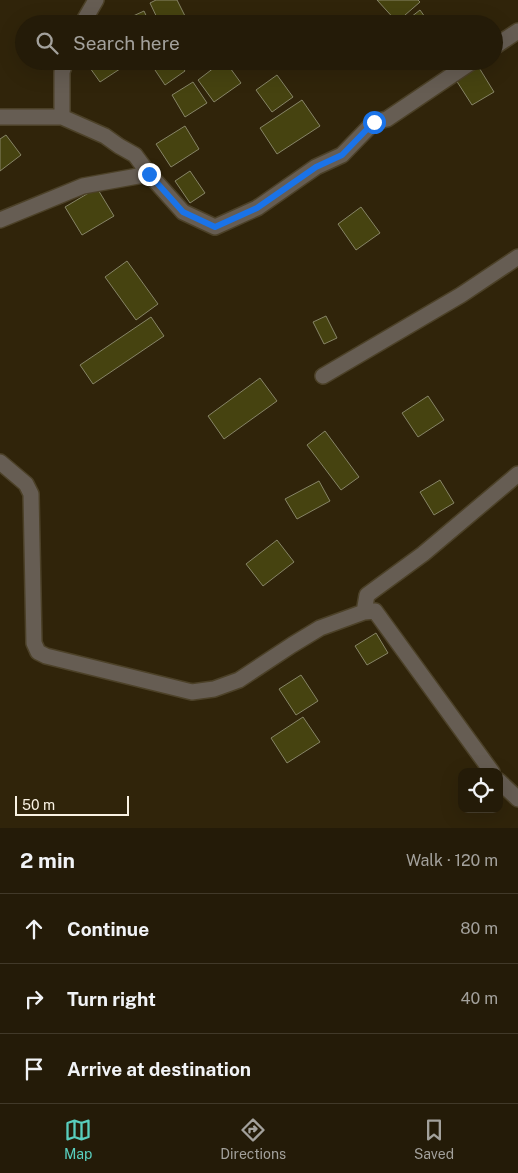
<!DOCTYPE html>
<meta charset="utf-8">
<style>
body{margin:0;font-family:"Public Sans",sans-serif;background:#2c2412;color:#f1f3f6}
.controls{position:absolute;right:15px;bottom:15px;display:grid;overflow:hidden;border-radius:10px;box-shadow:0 5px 20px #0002}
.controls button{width:45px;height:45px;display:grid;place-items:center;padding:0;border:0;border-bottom:1px solid #413929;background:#241b08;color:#f1f3f6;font:25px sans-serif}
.scale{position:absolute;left:15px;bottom:12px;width:114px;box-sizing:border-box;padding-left:5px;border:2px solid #f9f2e3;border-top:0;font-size:14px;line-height:18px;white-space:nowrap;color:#f9f2e3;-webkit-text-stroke:4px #30240a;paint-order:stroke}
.stop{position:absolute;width:15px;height:15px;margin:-11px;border:4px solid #1a73e8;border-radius:50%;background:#fff}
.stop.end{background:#1a73e8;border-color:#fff;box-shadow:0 1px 5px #0008}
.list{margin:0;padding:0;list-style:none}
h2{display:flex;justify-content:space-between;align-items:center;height:65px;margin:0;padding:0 20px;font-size:21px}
h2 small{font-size:16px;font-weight:400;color:#a3a19c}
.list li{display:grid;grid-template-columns:32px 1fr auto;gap:15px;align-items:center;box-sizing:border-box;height:70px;padding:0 20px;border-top:1px solid #413929}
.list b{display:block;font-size:19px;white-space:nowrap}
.list em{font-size:16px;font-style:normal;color:#a3a19c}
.icon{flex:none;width:28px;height:28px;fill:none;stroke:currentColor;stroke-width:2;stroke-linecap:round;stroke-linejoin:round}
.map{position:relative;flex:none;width:518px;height:828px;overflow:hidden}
.search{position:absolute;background:#241b08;box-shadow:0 5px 20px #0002;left:15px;right:15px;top:15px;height:55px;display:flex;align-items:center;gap:12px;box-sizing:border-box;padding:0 18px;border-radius:28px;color:#a3a19c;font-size:19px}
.sheet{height:275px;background:#241b08}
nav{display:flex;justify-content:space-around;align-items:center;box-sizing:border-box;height:70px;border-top:1px solid #413929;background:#241b08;font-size:14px;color:#a3a19c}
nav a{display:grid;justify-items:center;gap:2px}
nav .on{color:#59cebe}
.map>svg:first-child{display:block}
.building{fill:#464310;stroke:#878567}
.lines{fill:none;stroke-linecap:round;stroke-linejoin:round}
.minor-casing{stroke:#4c4128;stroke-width:18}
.minor{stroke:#665d53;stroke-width:15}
.route{stroke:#1a73e8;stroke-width:6}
</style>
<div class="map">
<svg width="518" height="828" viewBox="0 0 518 828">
<rect width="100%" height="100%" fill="#30240a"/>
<path class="building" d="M156 0H177L187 20 179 24H160L150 3Z
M377 0H418L420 2 397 22Z
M420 10 430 24H402Z
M144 11 150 24H121L120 22Z
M85 61H123L126 65 100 82Z
M149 61H178L185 71 165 85Z
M223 61H225L241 83 214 102 198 80Z
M263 61H280L269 69Z
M478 66 494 92 472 105 456 80Z
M277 75 293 97 272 112 256 90Z
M193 82 207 103 185 117 172 95Z
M302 100 320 126 277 154 260 128Z
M185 126 199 149 171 167 156 144Z
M6 135 21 155 0 171V139Z
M190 171 205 193 190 203 175 181Z
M97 188 114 216 82 235 65 207Z
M361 207 380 233 356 250 338 224Z
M127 261 158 304 136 320 105 277Z
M326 316 337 338 324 344 313 322Z
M151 317 164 336 93 384 80 365Z
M260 378 277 401 224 439 208 416Z
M428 396 444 420 418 437 402 413Z
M325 431 359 477 341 490 307 445Z
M440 480 454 503 434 515 420 492Z
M319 481 330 501 297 519 285 499Z
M277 540 294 562 263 586 246 564Z
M376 633 388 653 367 665 355 646Z
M301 675 318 701 296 715 279 689Z
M303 717 320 742 287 763 271 738Z"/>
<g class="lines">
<defs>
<path id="minor" d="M82 24 96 0
M494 47 518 31
M66 61 62 72V117L105 136 119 146 135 155 149 174 183 212 215 227 257 208 316 167 342 155 374 122 387 119 473 61
M0 117H62
M0 220 83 186 149 174
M323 376 461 295 518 257
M0 462 26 484 31 494 34 643 38 652 46 656 192 692 214 689 239 680 292 645 320 628 364 612 375 611 492 772
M364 612 367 595 423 554 518 474
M499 781 518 799"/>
</defs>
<use href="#minor" class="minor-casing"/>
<use href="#minor" class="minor"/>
</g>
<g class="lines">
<path class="route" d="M149 174 183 212 215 227 257 208 316 167 342 155 374 122"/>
</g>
</svg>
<div class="controls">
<button><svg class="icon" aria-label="locate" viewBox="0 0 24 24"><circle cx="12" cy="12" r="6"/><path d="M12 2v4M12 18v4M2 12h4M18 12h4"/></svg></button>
</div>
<div class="scale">50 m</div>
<div class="stop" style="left:374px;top:122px"></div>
<div class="stop end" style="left:149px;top:174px"></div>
<div class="search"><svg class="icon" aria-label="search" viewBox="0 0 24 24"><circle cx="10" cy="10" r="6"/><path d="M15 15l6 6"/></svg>Search here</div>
</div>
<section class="sheet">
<h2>2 min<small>Walk · 120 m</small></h2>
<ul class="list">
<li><svg class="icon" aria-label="ahead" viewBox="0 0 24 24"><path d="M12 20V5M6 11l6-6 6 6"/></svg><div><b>Continue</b></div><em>80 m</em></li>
<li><svg class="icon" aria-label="right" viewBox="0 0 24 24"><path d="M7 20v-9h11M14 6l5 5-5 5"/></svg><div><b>Turn right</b></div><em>40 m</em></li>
<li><svg class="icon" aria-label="arrive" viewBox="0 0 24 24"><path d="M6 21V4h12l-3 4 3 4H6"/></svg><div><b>Arrive at destination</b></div></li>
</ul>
</section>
<nav>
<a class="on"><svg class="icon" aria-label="map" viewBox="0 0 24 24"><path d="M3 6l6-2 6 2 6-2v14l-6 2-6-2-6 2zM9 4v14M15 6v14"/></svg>Map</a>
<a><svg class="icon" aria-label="directions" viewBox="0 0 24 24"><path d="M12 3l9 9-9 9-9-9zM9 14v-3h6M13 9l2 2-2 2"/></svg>Directions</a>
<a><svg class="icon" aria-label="saved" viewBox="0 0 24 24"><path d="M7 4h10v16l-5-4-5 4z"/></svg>Saved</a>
</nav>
